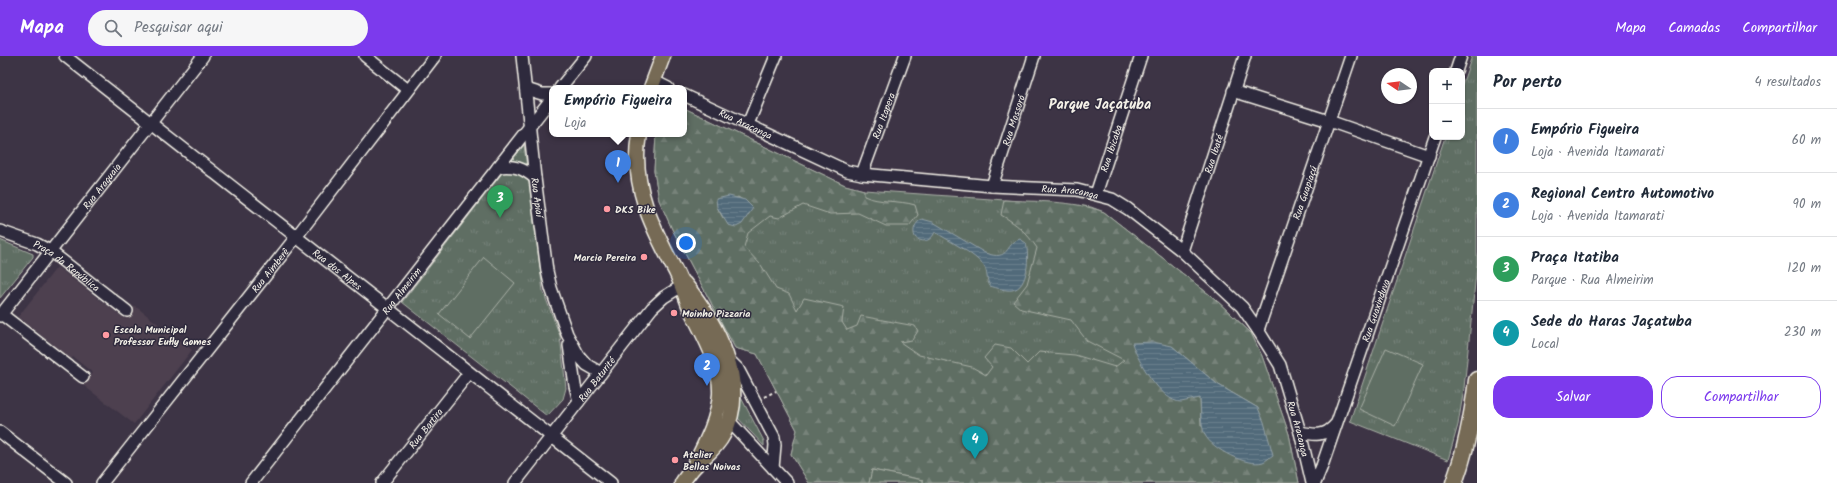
<!DOCTYPE html>
<html lang="pt">
<meta charset="utf-8">
<style>
body{margin:0;font-family:Kalam,sans-serif;background:#f6f6f7;color:#1f2937}
.controls{position:absolute;right:12px;top:12px;display:grid;overflow:hidden;border-radius:8px;box-shadow:0 1px 3px #0004}
.controls button{width:36px;height:36px;display:grid;place-items:center;padding:0;border:0;border-bottom:1px solid #e0e1e3;background:#fff;color:#1f2937;font:20px sans-serif}
.compass{position:absolute;left:1381px;top:12px;width:36px;height:36px;border-radius:50%;background:#fff;box-shadow:0 1px 3px #0004;rotate:283deg}
.you{position:absolute;left:686px;top:187px;width:14px;height:14px;margin:-10px;border:3px solid #fff;border-radius:50%;background:#1a73e8;box-shadow:0 0 0 6px #1a73e833}
.badge{display:grid;place-items:center;width:26px;height:26px;border-radius:50%;background:#7c3aed;color:#fff;font-size:13px;font-weight:700}
.pin{position:absolute;translate:-50% -33px;filter:drop-shadow(0 1px 2px #0008)}
.pin::after{content:'';position:absolute;top:21px;width:14px;height:12px;background:inherit;clip-path:polygon(0 0,100% 0,50% 100%)}
.popup{position:absolute;left:549px;top:29px;width:138px;height:52px;box-sizing:border-box;display:grid;place-content:center;border-radius:8px;background:#fff;filter:drop-shadow(0 1px 3px #0005);font-size:13px;white-space:nowrap;color:#747a83}
.popup b{font-size:15px;color:#1f2937}
.popup::after{content:'';position:absolute;left:50%;top:100%;margin-left:-8px;border:8px solid transparent;border-top-color:#fff}
.list{margin:0;padding:0;list-style:none}
h2{display:flex;justify-content:space-between;align-items:center;height:52px;margin:0;padding:0 16px;font-size:17px}
h2 small{font-size:13px;font-weight:400;color:#747a83}
.list li{display:grid;grid-template-columns:26px 1fr auto;gap:12px;align-items:center;box-sizing:border-box;height:64px;padding:0 16px;border-top:1px solid #e0e1e3}
.list b{display:block;font-size:15px;white-space:nowrap}
.list p{margin:0;font-size:13px;white-space:nowrap;color:#747a83}
.list em{font-size:13px;font-style:normal;color:#747a83}
.actions{display:flex;gap:8px;padding:12px 16px}
.actions a{flex:1;padding:9px 0;border:1px solid #7c3aed;border-radius:16px;text-align:center;font-size:14px;color:#7c3aed}
.actions .main{background:#7c3aed;color:#fff}
.icon{flex:none;width:22px;height:22px;fill:none;stroke:currentColor;stroke-width:2;stroke-linecap:round;stroke-linejoin:round}
.map{position:relative;flex:none;width:1477px;height:427px;overflow:hidden}
header{display:flex;align-items:center;gap:24px;box-sizing:border-box;height:56px;padding:0 20px;background:#7c3aed;color:#fff}
header strong{font-size:19px}
nav{display:flex;gap:22px;margin-inline-start:auto;font-size:14px}
.search{width:280px;height:36px;background:#f6f6f7;display:flex;align-items:center;gap:10px;box-sizing:border-box;padding:0 14px;border-radius:22px;color:#747a83;font-size:15px}
main{display:flex}
aside{flex:1;background:#fff}
.map>svg:first-child{display:block}
.built{fill:#4d404f}
.grass{fill:url(#grass-tufts);stroke:#aab0a6}
.forest{fill:url(#forest-firs);stroke:#aab0a6;fill-rule:evenodd}
.garden{fill:#5f6e64;stroke:#aab0a6}
.water{fill:url(#water-rules);stroke:#92a0a6}
.lines{fill:none;stroke-linecap:round;stroke-linejoin:round}
.minor-casing{stroke:#f4f1e8;stroke-width:14}
.major-casing{stroke:#f4f1e8;stroke-width:17}
.highway-casing{stroke:#f4f1e8;stroke-width:19}
.path{stroke:#f4f1e8;stroke-width:2;stroke-dasharray:3 3;stroke-linecap:butt}
.minor{stroke:#2f2a3d;stroke-width:11}
.major{stroke:#766a54;stroke-width:14}
.highway{stroke:#766a54;stroke-width:16}
.poi-dot{fill:#ff9aa2;stroke:#2f2a3d;stroke-width:1.5}
.labels{text-anchor:middle;stroke-width:3;stroke-linejoin:round;paint-order:stroke}
.street-label{font-size:10px;fill:#f4f1e8;stroke:#2f2a3d}
.poi-label{font-size:10px;font-weight:bold;fill:#f4f1e8;stroke:#2f2a3d;text-anchor:start}
.district-label{font-size:14px;font-weight:bold;fill:#f4f1e8;stroke:#2f2a3d}
</style>
<header>
<strong>Mapa</strong>
<div class="search"><svg class="icon" aria-label="search" viewBox="0 0 24 24"><circle cx="10" cy="10" r="6"/><path d="M15 15l6 6"/></svg>Pesquisar aqui</div>
<nav><a>Mapa</a><a>Camadas</a><a>Compartilhar</a></nav>
</header>
<main>
<div class="map">
<svg width="1477" height="427" viewBox="0 0 1477 427">
<defs>
<pattern id="grass-tufts" width="24" height="20" patternUnits="userSpaceOnUse"><rect width="24" height="20" fill="#5f6e64"/><path d="M3 7l-1-3M5 7V3M7 7l1-3M15 17l-1-3M17 17v-4M19 17l1-3" fill="none" stroke="#77837a"/></pattern>
<pattern id="forest-firs" width="22" height="20" patternUnits="userSpaceOnUse"><rect width="22" height="20" fill="#5f6e64"/><path d="M5 1l3.5 6h-7zM16 11l3.5 6h-7z" fill="#77837a"/></pattern>
<pattern id="water-rules" width="6" height="5" patternUnits="userSpaceOnUse"><rect width="6" height="5" fill="#516a7a"/><path d="M0 2.5h6" fill="none" stroke="#6b808d"/></pattern>
</defs>
<rect width="100%" height="100%" fill="#3d3445"/>
<filter id="ink" filterUnits="userSpaceOnUse"><feTurbulence type="fractalNoise" baseFrequency=".025" numOctaves="2"/><feDisplacementMap in="SourceGraphic" scale="8" xChannelSelector="R" yChannelSelector="G"/><feConvolveMatrix kernelMatrix="1 2 1 2 8 2 1 2 1" color-interpolation-filters="sRGB"/></filter>
<g filter="url(#ink)">
<path class="built" d="M57 211 125 263 135 250 192 294 134 368 83 329 93 317 73 301 71 303 18 261Z"/>
<path class="grass" d="M1472 0H1477V208L1464 332 1458 369 1448 404 1350 365 1445 81H1462V29Z
M684 52 845 129 864 134 1075 149 1091 151 1104 156 1215 243 1251 277 1262 300 1289 378 1299 427H809L791 398 797 374 757 298 735 292 672 173 659 144 654 115 656 78H684Z
M524 89 543 235 560 280 566 332 563 343 547 360 402 246Z
M0 184 33 198V201L0 242Z
M737 334 764 385V390L737 361Z"/>
<path class="forest" d="M684 52 845 129 864 134V140C879 147 899 144 915 149L918 159 909 170H886L858 157 830 158 803 149 779 162 770 160 748 177 744 191 761 209 776 233 789 238 797 254 804 242 844 251 842 266 847 274 857 270 861 260 915 270 918 275 912 284 900 286 919 299 972 311 986 319 992 311 984 302 995 289 1011 292 1027 308 1039 296 1075 299 1115 311 1124 304 1087 285 1071 264 1021 253 1013 246 1027 228 1037 192C1027 177 1017 168 1001 159L1004 144C1036 146 1073 144 1104 156L1215 243 1251 277 1262 300 1289 378 1299 427H923V424L872 414 869 427H809L791 398 797 374 757 298 735 292 672 173 659 144 654 115 656 78H684ZM738 141 749 148 723 162 717 151ZM1172 290 1217 328 1258 352 1201 369 1200 342Z"/>
<path class="garden" d="M484 201 515 227 470 283 439 258Z
M1386 292 1423 308 1395 370 1359 353Z
M872 414 923 424V427H869Z"/>
<path class="water" d="M729 140 745 144 753 152 742 168 736 171 728 169 717 151 716 143Z
M922 163 933 166 985 197C1011 206 1004 188 1020 183L1026 187C1029 199 1029 232 1012 234 1006 235 997 232 990 230 986 224 988 216 984 210 974 197 949 185 935 176 931 185 923 188 915 181 912 174 915 167 922 163Z
M1153 286 1172 290 1217 328 1258 352 1264 366 1273 399C1270 401 1266 405 1263 406 1247 411 1212 393 1205 379 1200 367 1201 355 1200 342 1194 343 1187 345 1181 346 1162 346 1137 304 1132 287Z"/>
<g class="lines">
<defs>
<g id="minor">
<path id="s1" d="M65 0 611 427"/>
<path d="M365 0 408 34"/>
<path id="s2" d="M522 0 535 122 547 215 551 232 567 278 579 300 587 309 601 317"/>
<path d="M1456 15 1461 0"/>
<path d="M654 25 668 32"/>
<path d="M560 32 586 0"/>
<path d="M526 33 542 38H552"/>
<path d="M1233 35 1329 65 1429 100"/>
<path id="s3" d="M684 39 847 115 862 118 992 130 1077 134 1112 143 1128 153 1182 195 1242 251 1258 274 1280 309 1300 376 1312 427"/>
<path d="M748 68 776 0"/>
<path d="M498 111C514 109 523 112 535 122"/>
<path id="s4" d="M862 118 905 0"/>
<path id="s5" d="M992 130 1034 0"/>
<path id="s6" d="M1096 138 1141 0"/>
<path id="s7" d="M0 175 37 188 50 195 127 255"/>
<path id="s8" d="M1182 195 1245 0"/>
<path d="M0 257 83 321"/>
<path id="s9" d="M0 260 203 0"/>
<path id="s10" d="M1258 274 1351 0"/>
<path d="M569 289 575 330 579 345"/>
<path d="M728 303 738 313 774 381 775 389 773 412"/>
<path d="M729 365 787 427"/>
<path d="M0 376 66 427"/>
<path d="M1300 376C1314 379 1325 381 1335 369"/>
<path id="s11" d="M102 427 296 181 435 0"/>
<path id="s12" d="M251 427 552 42"/>
<path id="s13" d="M382 427 469 317"/>
<path id="s14" d="M515 427 652 252 664 241 685 228"/>
<path id="s15" d="M1315 427 1322 410 1435 81"/>
</g>
<path id="major" d="M651 32 663 0
M639 78C630 129 653 173 676 216 683 230 686 245 693 258 706 284 721 309 720 338 718 365 705 388 693 412
M682 427C685 422 689 417 693 412 703 401 716 393 723 379 751 329 716 266 684 227"/>
<path id="highway" d="M1454 427C1466 394 1473 358 1477 324"/>
</defs>
<use href="#minor" class="minor-casing"/>
<use href="#major" class="major-casing"/>
<use href="#highway" class="highway-casing"/>
<path class="path" d="M764 341 776 335"/>
<use href="#minor" class="minor"/>
<use href="#major" class="major"/>
<use href="#highway" class="highway"/>
</g>
</g>
<g class="poi-dot">
<circle cx="607" cy="153" r="4"/>
<circle cx="644" cy="201" r="4"/>
<circle cx="674" cy="257" r="4"/>
<circle cx="106" cy="279" r="4"/>
<circle cx="675" cy="404" r="4"/>
</g>
<g class="labels">
<g class="street-label">
<text dy="4" stroke="none"><textPath href="#s4" startOffset="62">Rua Itapera</textPath></text>
<text dy="4" stroke="none"><textPath href="#s5" startOffset="69">Rua Mossoró</textPath></text>
<text dy="4" stroke="none"><textPath href="#s3" startOffset="68">Rua Aracanga</textPath></text>
<text dy="4" stroke="none"><textPath href="#s6" startOffset="48">Rua Ibicaba</textPath></text>
<text dy="4" stroke="none"><textPath href="#s8" startOffset="102">Rua Ibaté</textPath></text>
<text dy="4" stroke="none"><textPath href="#s9" startOffset="165">Rua Araguaia</textPath></text>
<text dy="4" stroke="none"><textPath href="#s3" startOffset="404">Rua Aracanga</textPath></text>
<text dy="4" stroke="none"><textPath href="#s10" startOffset="145">Rua Guapiaçú</textPath></text>
<text dy="4" stroke="none"><textPath href="#s2" startOffset="142">Rua Apiaí</textPath></text>
<text dy="4" stroke="none"><textPath href="#s7" startOffset="76">Praça da República</textPath></text>
<text dy="4" stroke="none"><textPath href="#s11" startOffset="271">Rua Aimberê</textPath></text>
<text dy="4" stroke="none"><textPath href="#s1" startOffset="346">Rua dos Alpes</textPath></text>
<text dy="4" stroke="none"><textPath href="#s12" startOffset="244">Rua Almeirim</textPath></text>
<text dy="4" stroke="none"><textPath href="#s15" startOffset="183">Rua Guaxinduva</textPath></text>
<text dy="4" stroke="none"><textPath href="#s14" startOffset="132">Rua Baturité</textPath></text>
<text dy="4" stroke="none"><textPath href="#s13" startOffset="70">Rua Bartira</textPath></text>
<text dy="4" stroke="none"><textPath href="#s3" startOffset="752">Rua Aracanga</textPath></text>
</g>
<g class="poi-label">
<text x="615" y="157">DKS Bike</text>
<text x="636" y="205" text-anchor="end">Marcio Pereira</text>
<text x="682" y="261">Moinho Pizzaria</text>
<text x="114" y="277">Escola Municipal<tspan x="114" dy="12">Professor Eufly Gomes</tspan></text>
<text x="683" y="402">Atelier<tspan x="683" dy="12">Bellas Noivas</tspan></text>
</g>
<g class="district-label">
<text x="1100" y="53">Parque Jaçatuba</text>
</g>
</g>
</svg>
<div class="controls">
<button>+</button>
<button>−</button>
</div>
<svg class="compass" viewBox="-18 -18 36 36"><path d="M0-13l5 13h-10z" fill="#e53935"/><path d="M0 13l5-13h-10z" fill="#747a83"/></svg>
<div class="you"></div>
<div class="pin badge" style="left:618px;top:127px;background:#3f7fe0">1</div>
<div class="popup"><b>Empório Figueira</b>Loja</div>
<div class="pin badge" style="left:707px;top:330px;background:#3f7fe0">2</div>
<div class="pin badge" style="left:500px;top:162px;background:#2e9e5b">3</div>
<div class="pin badge" style="left:975px;top:403px;background:#0f9aa8">4</div>
</div>
<aside>
<h2>Por perto<small>4 resultados</small></h2>
<ul class="list">
<li><span class="badge" style="background:#3f7fe0">1</span><div><b>Empório Figueira</b><p>Loja · Avenida Itamarati</p></div><em>60 m</em></li>
<li><span class="badge" style="background:#3f7fe0">2</span><div><b>Regional Centro Automotivo</b><p>Loja · Avenida Itamarati</p></div><em>90 m</em></li>
<li><span class="badge" style="background:#2e9e5b">3</span><div><b>Praça Itatiba</b><p>Parque · Rua Almeirim</p></div><em>120 m</em></li>
<li><span class="badge" style="background:#0f9aa8">4</span><div><b>Sede do Haras Jaçatuba</b><p>Local</p></div><em>230 m</em></li>
</ul>
<div class="actions"><a class="main">Salvar</a><a>Compartilhar</a></div>
</aside>
</main>
